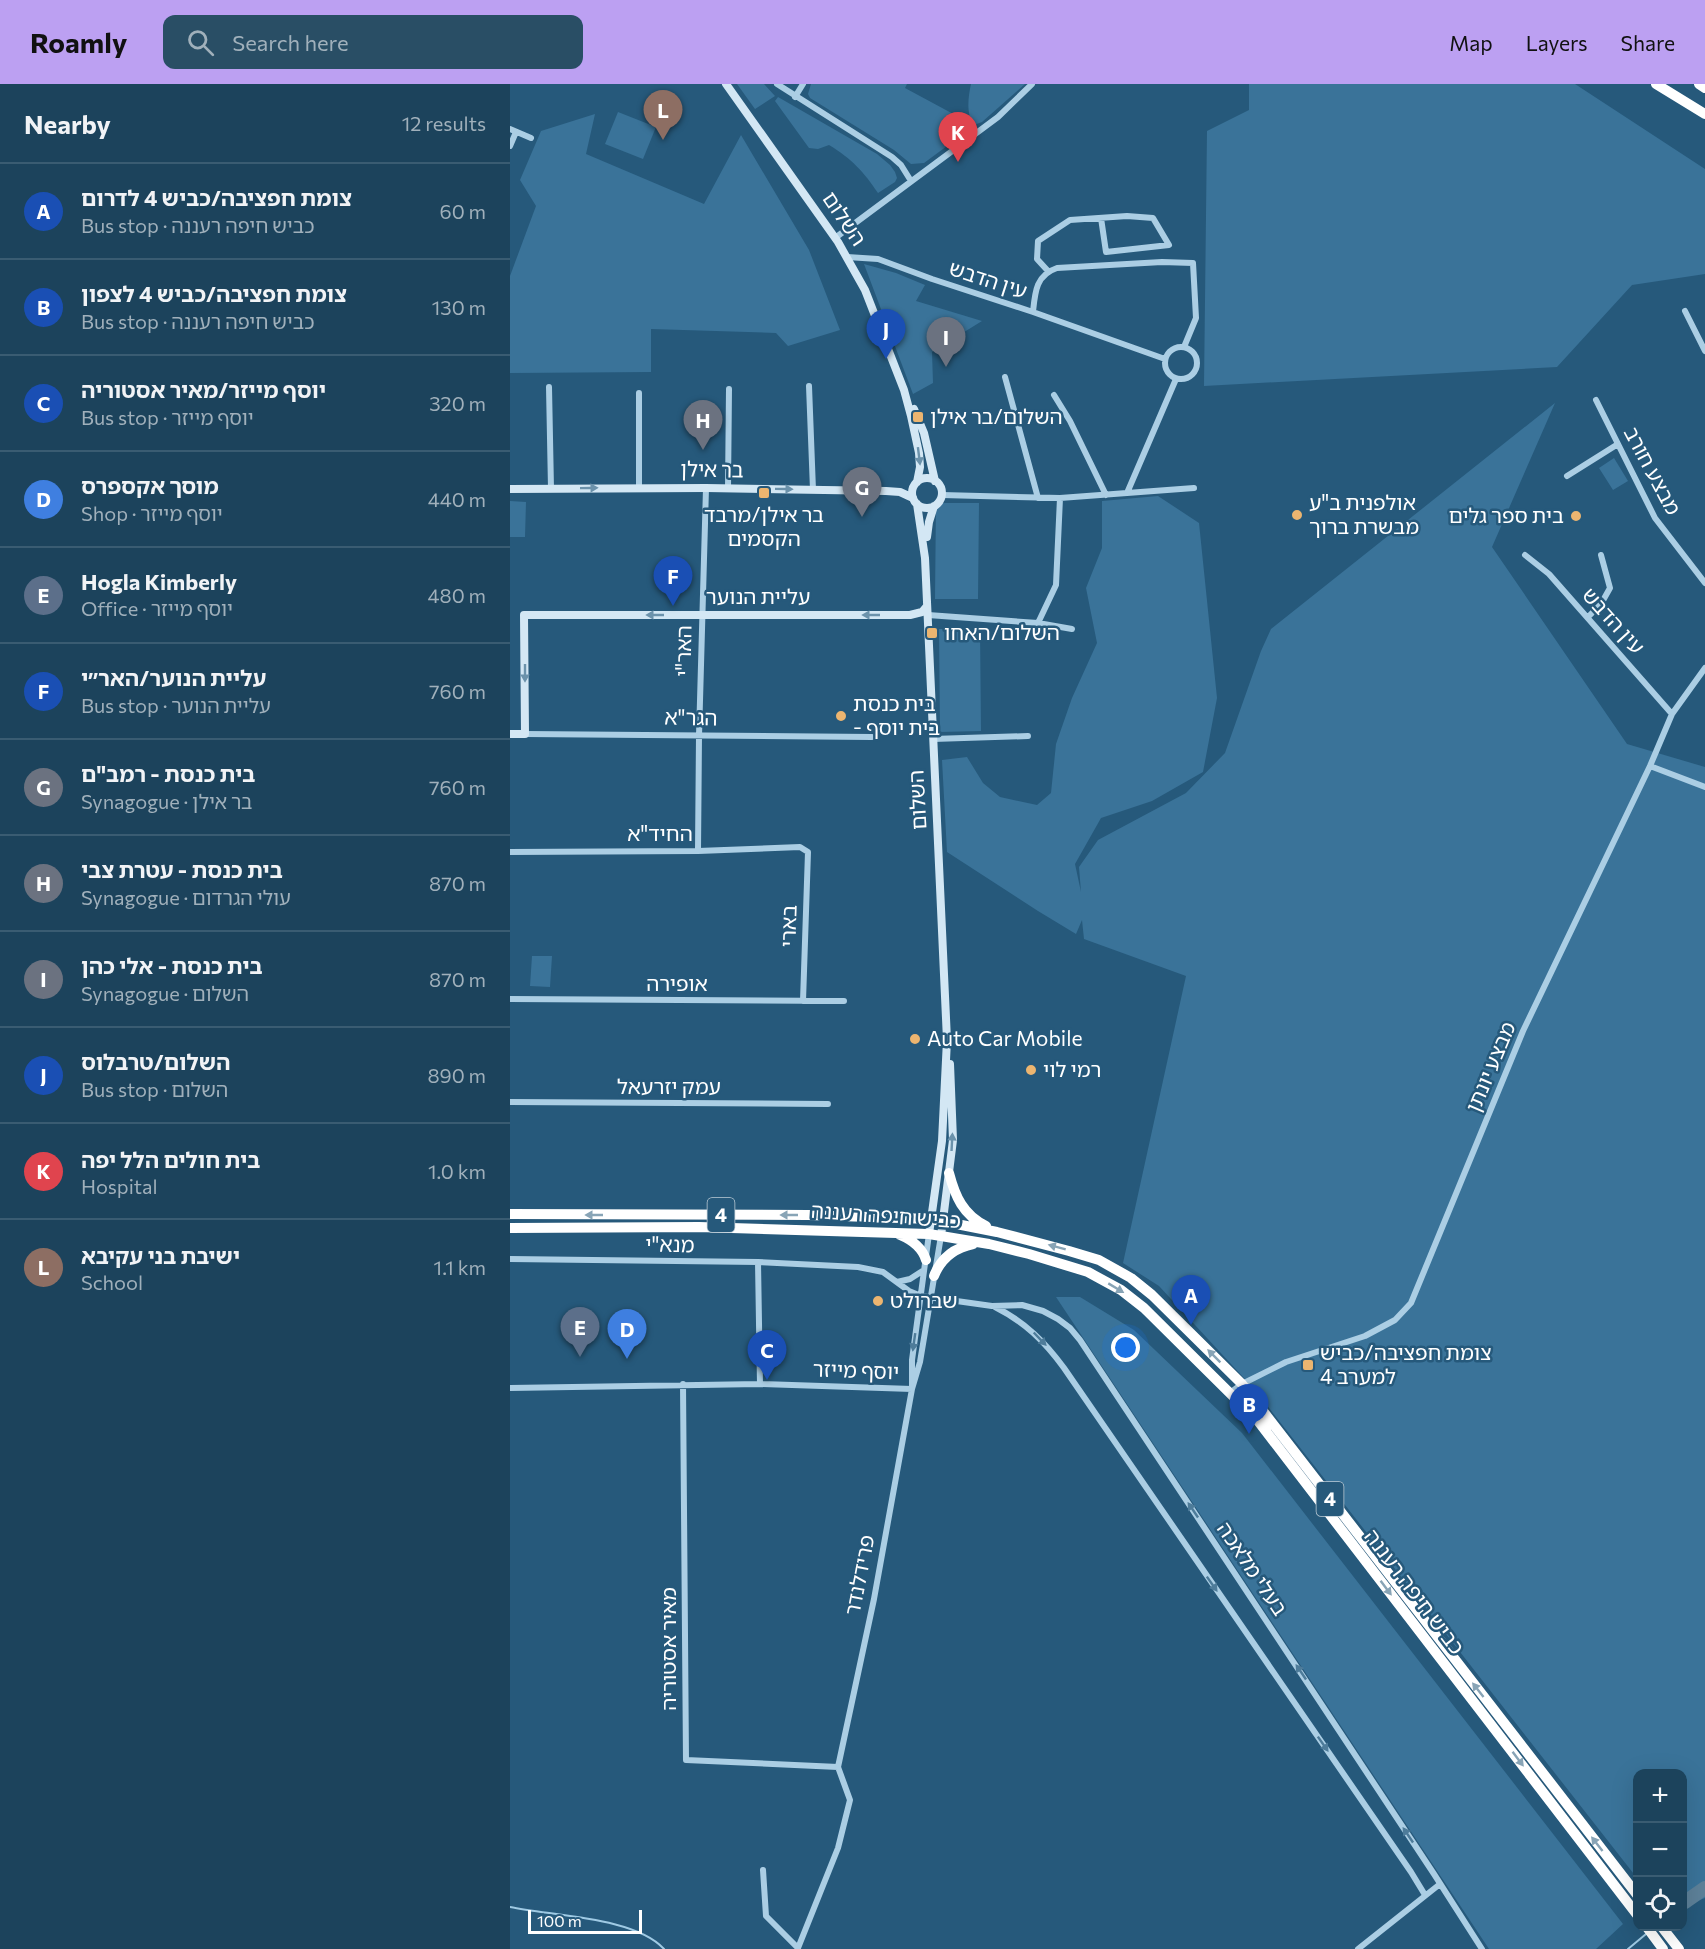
<!DOCTYPE html>
<meta charset="utf-8">
<style>
body{margin:0;font-family:Commissioner,"Noto Sans Hebrew",sans-serif;background:#294e65;color:#f1f3f6}
.controls{position:absolute;right:18px;bottom:18px;display:grid;overflow:hidden;border-radius:12px;box-shadow:0 6px 24px #0002}
.controls button{width:54px;height:54px;display:grid;place-items:center;padding:0;border:0;border-bottom:2px solid #3a5c72;background:#1c435c;color:#f1f3f6;font:30px sans-serif}
.scale{position:absolute;left:18px;bottom:15px;width:114px;box-sizing:border-box;padding-left:6px;border:3px solid #fff;border-top:0;font-size:16px;line-height:21px;white-space:nowrap;color:#fff;-webkit-text-stroke:4px #26597b;paint-order:stroke}
.you{position:absolute;left:616px;top:1264px;width:21px;height:21px;margin:-15px;border:4px solid #fff;border-radius:50%;background:#1a73e8;box-shadow:0 0 0 9px #1a73e833}
.badge{display:grid;place-items:center;width:39px;height:39px;border-radius:50%;background:#bca0f2;color:#fff;font-size:20px;font-weight:700}
.pin{position:absolute;translate:-50% -50px;filter:drop-shadow(0 2px 3px #0008)}
.pin::after{content:'';position:absolute;top:32px;width:21px;height:18px;background:inherit;clip-path:polygon(0 0,100% 0,50% 100%)}
.list{margin:0;padding:0;list-style:none}
h2{display:flex;justify-content:space-between;align-items:center;height:78px;margin:0;padding:0 24px;font-size:26px}
h2 small{font-size:20px;font-weight:400;color:#a0b0bb}
.list li{display:grid;grid-template-columns:39px 1fr auto;gap:18px;align-items:center;box-sizing:border-box;height:96px;padding:0 24px;border-top:2px solid #3a5c72}
.list b{display:block;font-size:22px;white-space:nowrap}
.list p{margin:0;font-size:20px;white-space:nowrap;color:#a0b0bb}
.list em{font-size:20px;font-style:normal;color:#a0b0bb}
.icon{flex:none;width:33px;height:33px;fill:none;stroke:currentColor;stroke-width:2;stroke-linecap:round;stroke-linejoin:round}
.map{position:relative;flex:none;width:1195px;height:1865px;overflow:hidden}
header{display:flex;align-items:center;gap:36px;box-sizing:border-box;height:84px;padding:0 30px;background:#bca0f2;color:#111}
header strong{font-size:28px}
nav{display:flex;gap:33px;margin-inline-start:auto;font-size:21px}
.search{width:420px;height:54px;background:#294e65;display:flex;align-items:center;gap:15px;box-sizing:border-box;padding:0 21px;border-radius:12px;color:#a0b0bb;font-size:22px}
main{display:flex}
aside{flex:1;background:#1c435c}
.map>svg:first-child{display:block}
.green{fill:#3a7399}
.lines{fill:none;stroke-linecap:round;stroke-linejoin:round}
.stream{stroke:#9fcae4;stroke-width:2}
.river{stroke:#5d8199;stroke-width:14}
.street{stroke:#abcee4;stroke-width:6}
.secondary{stroke:#d3e7f4;stroke-width:8}
.highway{stroke:#fff;stroke-width:10}
.oneway{fill:#6b92ab}
.oneway2{fill:#88a4b6}
.oneway3{fill:#4e7c9a}
.poi-dot{fill:#ecb570;stroke:#26597b;stroke-width:2}
.labels{text-anchor:middle;stroke-width:5;stroke-linejoin:round;paint-order:stroke}
.shield{fill:#26597b;stroke:#becdd7;stroke-width:1.5}
.shield-label{font-size:20px;font-weight:bold;fill:#fff}
.street-label{font-size:21px;fill:#fff;stroke:#26597b}
.poi-label{font-size:21px;fill:#fff;stroke:#26597b;text-anchor:start}
</style>
<header>
<strong>Roamly</strong>
<div class="search"><svg class="icon" aria-label="search" viewBox="0 0 24 24"><circle cx="10" cy="10" r="6"/><path d="M15 15l6 6"/></svg>Search here</div>
<nav><a>Map</a><a>Layers</a><a>Share</a></nav>
</header>
<main>
<aside>
<h2>Nearby<small>12 results</small></h2>
<ul class="list">
<li><span class="badge" style="background:#1a4fb4">A</span><div><b>צומת חפציבה/כביש 4 לדרום</b><p>Bus stop · כביש חיפה רעננה</p></div><em>60 m</em></li>
<li><span class="badge" style="background:#1a4fb4">B</span><div><b>צומת חפציבה/כביש 4 לצפון</b><p>Bus stop · כביש חיפה רעננה</p></div><em>130 m</em></li>
<li><span class="badge" style="background:#1a4fb4">C</span><div><b>יוסף מייזר/מאיר אסטוריה</b><p>Bus stop · יוסף מייזר</p></div><em>320 m</em></li>
<li><span class="badge" style="background:#3f7fe0">D</span><div><b>מוסך אקספרס</b><p>Shop · יוסף מייזר</p></div><em>440 m</em></li>
<li><span class="badge" style="background:#5c6f8a">E</span><div><b>Hogla Kimberly</b><p>Office · יוסף מייזר</p></div><em>480 m</em></li>
<li><span class="badge" style="background:#1a4fb4">F</span><div><b>עליית הנוער/האר״י</b><p>Bus stop · עליית הנוער</p></div><em>760 m</em></li>
<li><span class="badge" style="background:#6b7280">G</span><div><b>בית כנסת - רמב&quot;ם</b><p>Synagogue · בר אילן</p></div><em>760 m</em></li>
<li><span class="badge" style="background:#6b7280">H</span><div><b>בית כנסת - עטרת צבי</b><p>Synagogue · עולי הגרדום</p></div><em>870 m</em></li>
<li><span class="badge" style="background:#6b7280">I</span><div><b>בית כנסת - אלי כהן</b><p>Synagogue · השלום</p></div><em>870 m</em></li>
<li><span class="badge" style="background:#1a4fb4">J</span><div><b>השלום/טרבלוס</b><p>Bus stop · השלום</p></div><em>890 m</em></li>
<li><span class="badge" style="background:#e0444e">K</span><div><b>בית חולים הלל יפה</b><p>Hospital</p></div><em>1.0 km</em></li>
<li><span class="badge" style="background:#8d6e63">L</span><div><b>ישיבת בני עקיבא</b><p>School</p></div><em>1.1 km</em></li>
</ul>
</aside>
<div class="map">
<svg width="1195" height="1865" viewBox="0 0 1195 1865">
<rect width="100%" height="100%" fill="#26597b"/>
<path class="green" d="M227 0H254L265 12 245 25Z
M301 0H397L395 4 447 32 452 51 414 79 401 80 384 66 300 14 298 10Z
M461 0H515L472 38 464 41C456 30 458 14 461 0Z
M739 0H1065L1195 85V190L1122 201 1047 283 694 302 697 47 739 26Z
M268 13 367 70 380 81 385 88 387 94 385 98 368 109C354 88 342 75 319 61L308 65 299 64 265 17Z
M108 28 146 43 133 75 95 60Z
M85 30 76 70 194 120 231 51 299 166 330 246 278 262 266 249 141 245V288L0 289V192L26 122 10 96 31 47Z
M354 180 386 189 415 201 406 217 472 237 422 268 423 299 403 310Z
M1045 319 982 463 1117 660 1195 683V1814L1173 1823 1172 1690H1128L1127 1794 745 1306 649 1202 613 1179 676 892 574 855 572 836 566 850 528 827 437 768 432 676 457 673 473 699 490 713 527 721 541 709 546 660 562 614 587 559 576 504 592 464V417L648 412 689 439 707 614 693 688 642 717 591 734 565 780 571 808 569 783 588 756 676 709 715 669 751 567 761 545Z
M1104 374 1118 397 1103 406 1089 384Z
M0 417 16 418 15 453H0Z
M426 419H469L468 515H425Z
M429 545H470L471 647 430 648Z
M22 872H42L40 903 20 902Z
M546 1213H570L624 1246 732 1349 1113 1840 1086 1865H979Z"/>
<g class="lines">
<path class="stream" d="M1172 1820 1175 1818
M0 1823C42 1832 125 1833 154 1865
M1118 1865 1136 1850"/>
<path class="river" d="M1175 1818 1195 1804"/>
<path class="street" d="M267 0 382 73 391 81 401 97
M285 13 293 0
M0 45 21 54
M0 62 6 48
M325 154 488 33 522 0
M337 173 368 175 422 195 523 228C525 208 526 191 547 184L652 178 683 179 686 234 674 263
M538 187 527 175 528 157 560 136 617 132 643 134 659 161 596 168 591 134
M1175 227 1195 267
M523 228 655 275
M655 279a16 16 0 1 1 32 0a16 16 0 1 1-32 0Z
M495 293 528 414
M299 302 303 406
M39 303 41 405
M544 311 560 337 596 411
M1086 316 1145 434 1195 499
M1057 392 1108 360
M129 404V309
M218 404 219 305
M617 409 666 295
M432 411 550 414 684 404
M1015 471 1039 490 1162 630
M418 531 528 539 562 545
M1078 533 1091 520 1100 504 1091 471
M528 539 546 501 550 414
M15 650 362 653
M423 655 518 652
M1140 682 1195 703
M188 767 189 652 196 404
M0 768 188 767 290 763 298 768 293 917
M0 915 334 917
M0 1018 318 1020
M0 1175 248 1178 348 1183 373 1188 399 1207 411 1212 482 1222 512 1221 533 1227 548 1235 560 1244 570 1256 924 1790 972 1865
M248 1178 250 1300
M387 1198 400 1195 414 1186
M485 1223C515 1238 535 1258 554 1284L901 1788 915 1811
M173 1300 176 1676 328 1683
M402 1302V1276L419 1150
M0 1304 250 1300 402 1305
M720 1309 732 1300 776 1278 855 1252 885 1236 901 1219 1013 947 1140 682 1162 630 1195 584
M328 1683 364 1515 402 1305 410 1278 431 1152
M253 1786 256 1832 288 1864 328 1764 340 1716 328 1683
M848 1865 930 1800"/>
<path class="secondary" d="M216 0 328 158 355 206 394 306 401 332 409 369 410 383 407 398
M404 325 414 349 425 397
M402 409a15 15 0 1 1 30 0a15 15 0 1 1-30 0Z
M0 405 196 404 376 407 390 408 403 414
M407 420 415 474 437 956 432 1057 419 1150
M417 453 419 438 424 422
M0 650H15L14 531H400L412 528 417 522
M431 1152 443 1056 440 980"/>
<path class="highway" d="M1146 0 1195 30
M1189 0 1195 4
M439 1089C445 1112 453 1131 476 1142
M0 1130 298 1131 421 1135 487 1148 559 1167 589 1176 621 1194 642 1211 732 1300 1128 1812
M0 1144 189 1143 419 1150 479 1160 519 1170 578 1188 611 1206 634 1224 748 1337 1128 1832
M390 1151C402 1156 412 1163 416 1176
M424 1192C431 1174 444 1164 463 1160
M1136 1842 1153 1865
M1151 1842 1169 1865"/>
</g>
<defs><path id="oneway-solid" d="M-6-.8H1V-3.2L6.5 0L1 3.2V.8H-6Z" transform="scale(1.5)"/></defs>
<g class="oneway">
<use href="#oneway-solid" transform="translate(409 372) rotate(83)"/>
<use href="#oneway-solid" transform="translate(79 404) rotate(-1)"/>
<use href="#oneway-solid" transform="translate(274 405) rotate(1)"/>
<use href="#oneway-solid" transform="translate(145 531) rotate(-180)"/>
<use href="#oneway-solid" transform="translate(361 531) rotate(180)"/>
<use href="#oneway-solid" transform="translate(15 589) rotate(90)"/>
<use href="#oneway-solid" transform="translate(442 1058) rotate(-87)"/>
</g>
<g class="oneway2">
<use href="#oneway-solid" transform="translate(84 1131) rotate(-180)"/>
<use href="#oneway-solid" transform="translate(279 1131) rotate(180)"/>
<use href="#oneway-solid" transform="translate(547 1163) rotate(-165)"/>
<use href="#oneway-solid" transform="translate(606 1204) rotate(31)"/>
<use href="#oneway-solid" transform="translate(704 1272) rotate(-135)"/>
<use href="#oneway-solid" transform="translate(876 1504) rotate(53)"/>
<use href="#oneway-solid" transform="translate(968 1606) rotate(-128)"/>
<use href="#oneway-solid" transform="translate(1008 1675) rotate(53)"/>
<use href="#oneway-solid" transform="translate(1087 1760) rotate(-128)"/>
</g>
<g class="oneway3">
<use href="#oneway-solid" transform="translate(530 1255) rotate(46)"/>
<use href="#oneway-solid" transform="translate(404 1258) rotate(98)"/>
<use href="#oneway-solid" transform="translate(683 1426) rotate(-124)"/>
<use href="#oneway-solid" transform="translate(702 1500) rotate(55)"/>
<use href="#oneway-solid" transform="translate(791 1588) rotate(-124)"/>
<use href="#oneway-solid" transform="translate(813 1660) rotate(55)"/>
<use href="#oneway-solid" transform="translate(898 1751) rotate(-124)"/>
</g>
<g class="poi-dot">
<rect x="402" y="327" width="12" height="12" rx="3"/>
<rect x="248" y="403" width="12" height="12" rx="3"/>
<circle cx="787" cy="431" r="6"/>
<circle cx="1066" cy="432" r="6"/>
<rect x="416" y="543" width="12" height="12" rx="3"/>
<circle cx="331" cy="632" r="6"/>
<circle cx="405" cy="955" r="6"/>
<circle cx="521" cy="986" r="6"/>
<circle cx="368" cy="1217" r="6"/>
<rect x="792" y="1275" width="12" height="12" rx="3"/>
</g>
<g class="labels">
<g class="shield">
<rect x="197.5" y="1114" width="27" height="34" rx="4.5"/>
<rect x="806.5" y="1398" width="27" height="34" rx="4.5"/>
</g>
<g class="shield-label">
<text x="211" y="1138">4</text>
<text x="820" y="1422">4</text>
</g>
<g class="street-label">
<text transform="translate(334 135) rotate(56)" y="7">השלום</text>
<text transform="translate(478 196) rotate(18)" y="7">עין הדבש</text>
<text transform="translate(202 386) rotate(1)" y="7">בר אילן</text>
<text transform="translate(1142 387) rotate(62)" y="7">מבצע חורב</text>
<text x="248" y="520">עליית הנוער</text>
<text transform="translate(1103 537) rotate(48)" y="7">עין הדבש</text>
<text transform="translate(174 567) rotate(-89)" y="7">האר"י</text>
<text transform="translate(181 634) rotate(1)" y="7">הגר"א</text>
<text transform="translate(408 716) rotate(-93)" y="7">השלום</text>
<text x="150" y="757">החיד"א</text>
<text transform="translate(279 842) rotate(-88)" y="7">בארי</text>
<text x="167" y="907">אופירה</text>
<text transform="translate(981 983) rotate(-67)" y="7">מבצע יונתן</text>
<text x="159" y="1010">עמק יזרעאל</text>
<text transform="translate(376 1132) rotate(4)" y="7">כביש חיפה רעננה</text>
<text transform="translate(160 1161) rotate(1)" y="7">מנא"י</text>
<text transform="translate(346 1287) rotate(2)" y="7">יוסף מייזר</text>
<text transform="translate(742 1485) rotate(56)" y="7">בעלי מלאכה</text>
<text transform="translate(350 1491) rotate(-79)" y="7">פרידלנדר</text>
<text transform="translate(904 1508) rotate(53)" y="7">כביש חיפה רעננה</text>
<text transform="translate(159 1565) rotate(-90)" y="7">מאיר אסטוריה</text>
</g>
<g class="poi-label">
<text x="420" y="340">השלום/בר אילן</text>
<text x="799" y="426">אולפנית ב"ע<tspan x="799" dy="24">מבשרת ברוך</tspan></text>
<text x="254" y="438" text-anchor="middle">בר אילן/מרבד<tspan x="254" dy="24">הקסמים</tspan></text>
<text x="1054" y="439" text-anchor="end">בית ספר גלים</text>
<text x="434" y="556">השלום/האחו</text>
<text x="343" y="627">בית כנסת<tspan x="343" dy="24">- בית יוסף</tspan></text>
<text x="417" y="962">Auto Car Mobile</text>
<text x="533" y="993">רמי לוי</text>
<text x="380" y="1224">שברולט</text>
<text x="810" y="1276">צומת חפציבה/כביש<tspan x="810" dy="24">4 למערב</tspan></text>
</g>
</g>
</svg>
<div class="controls">
<button>+</button>
<button>−</button>
<button><svg class="icon" aria-label="locate" viewBox="0 0 24 24"><circle cx="12" cy="12" r="6"/><path d="M12 2v4M12 18v4M2 12h4M18 12h4"/></svg></button>
</div>
<div class="scale">100 m</div>
<div class="you"></div>
<div class="pin badge" style="left:681px;top:1241px;background:#1a4fb4">A</div>
<div class="pin badge" style="left:739px;top:1350px;background:#1a4fb4">B</div>
<div class="pin badge" style="left:257px;top:1296px;background:#1a4fb4">C</div>
<div class="pin badge" style="left:117px;top:1275px;background:#3f7fe0">D</div>
<div class="pin badge" style="left:70px;top:1273px;background:#5c6f8a">E</div>
<div class="pin badge" style="left:163px;top:522px;background:#1a4fb4">F</div>
<div class="pin badge" style="left:352px;top:433px;background:#6b7280">G</div>
<div class="pin badge" style="left:193px;top:366px;background:#6b7280">H</div>
<div class="pin badge" style="left:436px;top:283px;background:#6b7280">I</div>
<div class="pin badge" style="left:376px;top:275px;background:#1a4fb4">J</div>
<div class="pin badge" style="left:448px;top:78px;background:#e0444e">K</div>
<div class="pin badge" style="left:153px;top:56px;background:#8d6e63">L</div>
</div>
</main>
